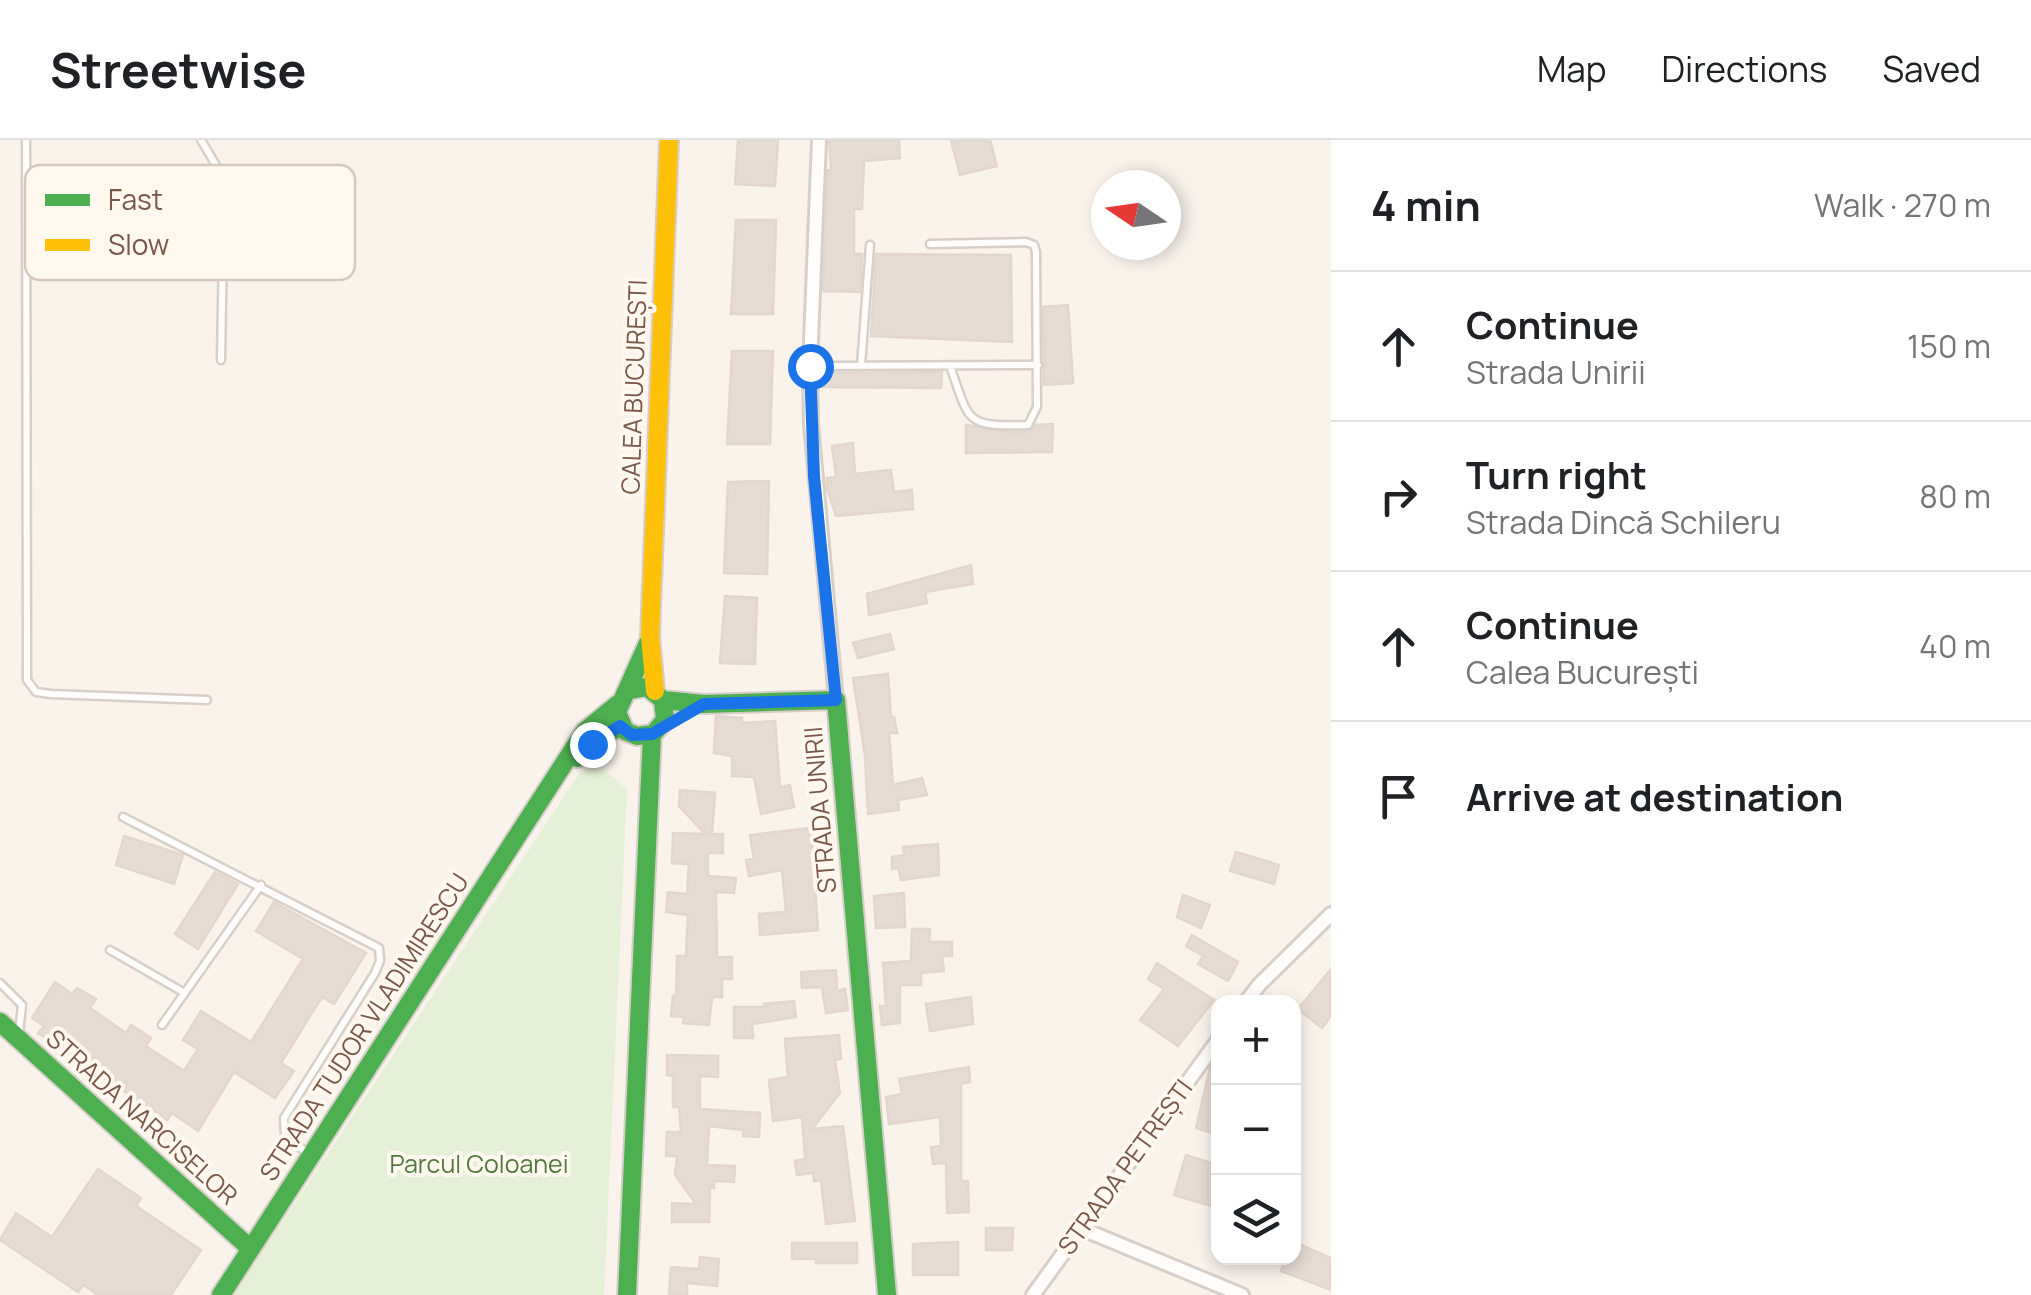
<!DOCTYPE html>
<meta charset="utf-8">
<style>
body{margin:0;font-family:Manrope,sans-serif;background:#f2f2f2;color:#202124}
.controls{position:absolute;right:30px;bottom:30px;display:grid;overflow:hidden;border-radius:20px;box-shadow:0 5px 15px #0003}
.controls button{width:90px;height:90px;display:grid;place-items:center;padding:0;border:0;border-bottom:2px solid #e0e0e0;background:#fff;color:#202124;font:50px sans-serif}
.compass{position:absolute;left:1091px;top:30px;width:90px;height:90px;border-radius:50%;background:#fff;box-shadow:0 5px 15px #0003;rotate:283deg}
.stop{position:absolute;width:30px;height:30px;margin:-22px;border:8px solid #1a73e8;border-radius:50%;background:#fff}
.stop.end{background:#1a73e8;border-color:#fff;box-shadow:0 2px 10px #0008}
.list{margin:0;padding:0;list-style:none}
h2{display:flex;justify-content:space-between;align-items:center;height:130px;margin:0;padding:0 40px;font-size:42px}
h2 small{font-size:32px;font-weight:400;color:#757577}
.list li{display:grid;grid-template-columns:65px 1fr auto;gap:30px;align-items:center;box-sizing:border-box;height:150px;padding:0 40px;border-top:2px solid #e0e0e0}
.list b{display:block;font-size:38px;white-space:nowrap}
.list p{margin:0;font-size:32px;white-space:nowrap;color:#757577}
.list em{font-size:32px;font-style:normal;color:#757577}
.icon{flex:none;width:55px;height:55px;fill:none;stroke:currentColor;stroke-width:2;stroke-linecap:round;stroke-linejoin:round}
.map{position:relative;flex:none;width:1331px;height:1155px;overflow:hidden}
header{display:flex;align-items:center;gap:60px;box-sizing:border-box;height:140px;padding:0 50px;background:#fff;border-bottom:2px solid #e0e0e0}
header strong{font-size:48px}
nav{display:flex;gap:55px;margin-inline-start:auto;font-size:35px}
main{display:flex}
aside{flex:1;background:#fff}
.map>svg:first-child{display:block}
.green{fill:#e6f0d6}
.building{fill:#e6dbd3;stroke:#e2d6ce;stroke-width:2.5}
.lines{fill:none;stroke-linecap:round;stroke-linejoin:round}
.lane-casing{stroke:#d8cfc9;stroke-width:11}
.street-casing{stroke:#d8cfc9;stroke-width:18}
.fast-casing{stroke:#d8cec8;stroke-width:22}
.slow-casing{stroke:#d8cec8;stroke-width:22}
.lane{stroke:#fefdfc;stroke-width:6}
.street{stroke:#fefdfc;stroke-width:12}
.fast{stroke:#4caf50;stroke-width:18}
.slow{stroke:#ffc107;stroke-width:18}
.route{stroke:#1a73e8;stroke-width:12}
.labels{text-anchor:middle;stroke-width:8;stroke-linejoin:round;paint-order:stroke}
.street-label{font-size:25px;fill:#795849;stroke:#fff8ef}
.park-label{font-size:25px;fill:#537a3e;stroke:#fff8ef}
.key{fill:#fff8ef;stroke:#d7c8bd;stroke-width:2.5}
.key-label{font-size:28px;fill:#795849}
</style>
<header>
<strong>Streetwise</strong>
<nav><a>Map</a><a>Directions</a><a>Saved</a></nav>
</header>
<main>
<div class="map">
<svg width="1331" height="1155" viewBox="0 0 1331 1155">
<rect width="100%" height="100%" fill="#f9f3ec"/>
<path class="green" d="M590 626 604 630 627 649 604 1155H234L579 634Z"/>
<path class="building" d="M738 0H778L775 46 735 44Z
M829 0H899L900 18 864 21 862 69H854V114H862L860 152 823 151 828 30 831 29Z
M951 0H990L997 26 960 35Z
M736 80H776L773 174H731Z
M876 114 1011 115 1012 202 871 196Z
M1068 165 1073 243 1044 245 1043 167Z
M732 211H773L770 304H727Z
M942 232 941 248 821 247V233Z
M1053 284 1052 312 966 313V285L1007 292H1029L1036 285Z
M853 303 855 334 891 330 894 352 912 350 913 369 836 376 827 348V338L836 337 832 306Z
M769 341 767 434 724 433 728 342Z
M971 425 973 444 925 452 927 463 869 475 867 454Z
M725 456 757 458 755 524 720 523Z
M890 494 894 509 858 518 853 503Z
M888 534 891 577H894L897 593H889L893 645 922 638 927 655 898 660 899 670 868 674 865 615 853 538Z
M716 576 742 578V583L775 581 780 647 790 645 794 667 761 674 754 637 732 636V616L714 613Z
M680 650 715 653 712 694H723V713H708V736L736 738 734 753 716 752 717 817H732V839H722V857H712L709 885 683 883 684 877 671 876 673 856 676 857 677 816H686L688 775 666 772 668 752 687 754 689 724 672 723 673 693 705 694 679 666Z
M811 688 818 790 760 795 759 774 786 772 782 730 749 736 746 720 754 719 750 695Z
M124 696 183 715 174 744 116 725Z
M938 704 939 735 901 740 898 728 892 729V717L904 715 903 707Z
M1236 712 1279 725 1274 744 1230 731Z
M215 732 238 744 198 809 175 794Z
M904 753 905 787 876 788 874 756Z
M1183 755 1210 765 1201 788 1177 777Z
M274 762 366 813 334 864 322 857 281 923 294 931 275 958 234 932 198 991 172 973 167 980 38 893 44 886 32 878 55 842 72 854 77 848 96 859 90 868 126 893 131 885 151 898 146 906 184 931 198 909 183 900 201 871 251 902 303 819 256 791Z
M912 789H930L929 802H952V816H942L944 831 921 833V845H900V883L882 885 880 866H886L883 823 911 821Z
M1192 795 1238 822 1228 841 1198 824 1203 816 1186 806Z
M1157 823 1214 860 1178 906 1140 880 1164 849 1148 839Z
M1331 829V876L1322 888 1298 869Z
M836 830 837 851 845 849 848 870 826 873 822 847 802 848 801 832Z
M971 857 973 884 930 891 926 864Z
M794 861 796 877 752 884 753 898H734V867H764V864Z
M839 895 841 919 835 920 840 953 812 989 843 986 855 1081 826 1084 821 1040 814 1041 813 1033 797 1035 795 1021 805 1019 802 977 773 981 769 940 788 937 785 899Z
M667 915 718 916V937L700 936V969L760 973 759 997 743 996V990L709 986 707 1025 735 1026 734 1042 714 1041V1048L710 1047 709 1082H672V1063L696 1064 675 1035 677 1016H666L667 992H681L679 967H673V936L667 935Z
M1216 920H1218V995L1196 988 1210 928Z
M969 927 970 942 961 944V1041H968L969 1072 947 1073 946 1023 933 1024 931 1007 941 1006 940 977 889 984 886 957 902 954 899 939Z
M1186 1015 1218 1025V1068L1174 1055Z
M98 1029 141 1058 136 1066 201 1110 171 1155H98L83 1145 78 1152 0 1100 16 1073 52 1097Z
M986 1088H1013L1012 1110H986Z
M958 1102V1135H913V1104Z
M1294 1102 1331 1118V1150L1281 1131 1286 1118H1294Z
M792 1103H857V1123H816V1119H792Z
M700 1117 719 1119 717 1146 687 1143V1155H669L671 1127 699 1129Z"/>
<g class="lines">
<defs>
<path id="lane" d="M26 0 27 540 36 552 51 554 207 560
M201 0 220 32 224 48 221 220
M930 104 1026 102 1034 105 1036 112 1037 267 1028 285C964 287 970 282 950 226
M811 226 1038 225
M861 226 870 105
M123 677 379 808 380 821 375 833 284 978 285 996 310 1015
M110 810 183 852
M0 843 22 865 19 893
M162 885 261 745"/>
<path id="street" d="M819 0 810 226 811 284 836 560
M1246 862 1259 845 1331 774
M1080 1088 1242 1155
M1033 1155 1218 900"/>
<path id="fast" d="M629 550 647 547 663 560 665 580 653 594 637 596 625 591 617 572 648 503
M663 560 704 564 836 560 887 1155
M577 618 599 598 621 586
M0 882 251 1109
M221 1155 585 591 618 564
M627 1155 652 594"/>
<path id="slow" d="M655 551 650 496 669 0"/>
</defs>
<use href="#lane" class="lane-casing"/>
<use href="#street" class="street-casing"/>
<use href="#fast" class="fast-casing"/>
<use href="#slow" class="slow-casing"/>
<use href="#lane" class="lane"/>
<use href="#street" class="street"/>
<use href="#fast" class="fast"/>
<use href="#slow" class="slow"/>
</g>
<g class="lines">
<path class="route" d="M592 604 620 586 632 595 652 594 704 564 836 560 814 336 810 226"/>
</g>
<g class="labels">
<g class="street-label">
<text transform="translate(634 247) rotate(-88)" y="9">CALEA BUCUREȘTI</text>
<text transform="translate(820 670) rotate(-95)" y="9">STRADA UNIRII</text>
<text transform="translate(364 887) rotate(-57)" y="9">STRADA TUDOR VLADIMIRESCU</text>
<text transform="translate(142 977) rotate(42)" y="9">STRADA NARCISELOR</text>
<text transform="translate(1125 1027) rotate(-54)" y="9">STRADA PETREȘTI</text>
</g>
<g class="park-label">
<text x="479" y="1033">Parcul Coloanei</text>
</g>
</g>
<rect x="25" y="25" width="330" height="115" rx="15" class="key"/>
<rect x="45" y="54" width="45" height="12" fill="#4caf50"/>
<rect x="45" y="99" width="45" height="12" fill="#ffc107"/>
<g class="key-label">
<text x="108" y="70">Fast</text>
<text x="108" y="115">Slow</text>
</g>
</svg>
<div class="controls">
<button>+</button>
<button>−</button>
<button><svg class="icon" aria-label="layers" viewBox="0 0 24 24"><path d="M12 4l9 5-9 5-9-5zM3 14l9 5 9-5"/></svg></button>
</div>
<svg class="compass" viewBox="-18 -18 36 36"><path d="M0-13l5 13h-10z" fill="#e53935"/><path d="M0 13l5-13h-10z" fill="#757577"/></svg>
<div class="stop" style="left:810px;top:226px"></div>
<div class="stop end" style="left:592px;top:604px"></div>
</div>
<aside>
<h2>4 min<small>Walk · 270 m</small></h2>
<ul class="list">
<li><svg class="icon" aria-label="ahead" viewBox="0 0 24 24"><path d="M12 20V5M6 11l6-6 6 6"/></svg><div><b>Continue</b><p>Strada Unirii</p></div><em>150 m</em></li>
<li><svg class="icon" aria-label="right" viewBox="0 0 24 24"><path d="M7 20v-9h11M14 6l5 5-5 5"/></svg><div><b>Turn right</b><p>Strada Dincă Schileru</p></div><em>80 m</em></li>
<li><svg class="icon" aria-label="ahead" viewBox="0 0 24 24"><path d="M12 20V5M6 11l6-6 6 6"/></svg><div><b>Continue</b><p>Calea București</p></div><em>40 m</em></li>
<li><svg class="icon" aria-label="arrive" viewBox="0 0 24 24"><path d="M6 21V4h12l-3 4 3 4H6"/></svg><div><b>Arrive at destination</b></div></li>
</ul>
</aside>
</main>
